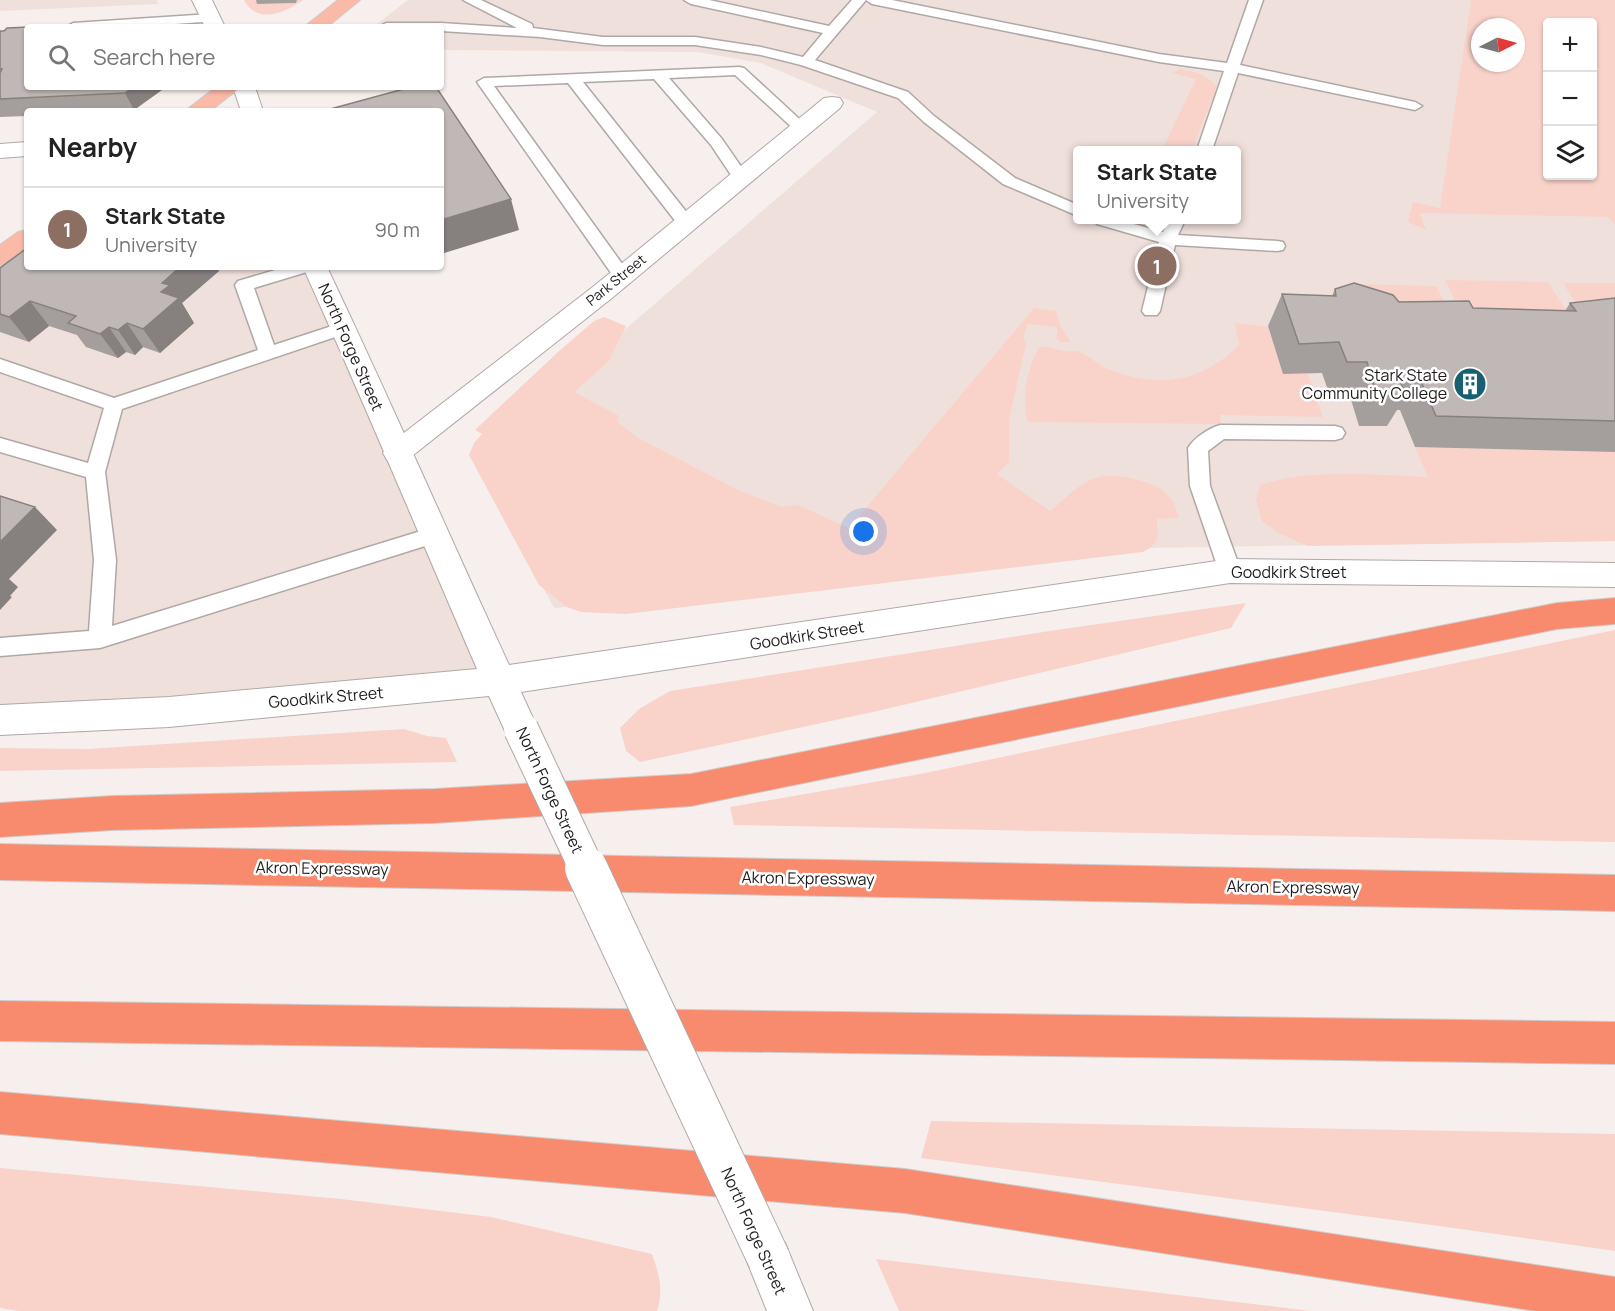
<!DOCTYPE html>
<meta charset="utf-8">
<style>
body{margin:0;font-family:Manrope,sans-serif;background:#f6f6f6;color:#222}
.controls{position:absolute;right:18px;top:18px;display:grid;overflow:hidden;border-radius:6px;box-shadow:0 2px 4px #0004}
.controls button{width:54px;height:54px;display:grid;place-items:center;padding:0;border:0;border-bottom:2px solid #e0e0e0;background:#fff;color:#222;font:30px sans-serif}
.compass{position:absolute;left:1471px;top:18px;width:54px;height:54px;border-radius:50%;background:#fff;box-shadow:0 2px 4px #0004;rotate:84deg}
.you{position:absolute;left:864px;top:532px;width:21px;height:21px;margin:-15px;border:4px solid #fff;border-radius:50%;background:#1a73e8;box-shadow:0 0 0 9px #1a73e833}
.badge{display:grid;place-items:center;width:39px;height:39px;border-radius:50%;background:#18606f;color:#fff;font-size:20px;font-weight:700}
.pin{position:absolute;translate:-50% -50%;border:3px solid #fff;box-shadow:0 2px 6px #0006}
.popup{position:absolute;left:1073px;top:146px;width:168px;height:78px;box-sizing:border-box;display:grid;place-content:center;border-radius:6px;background:#fff;filter:drop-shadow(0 2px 4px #0005);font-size:20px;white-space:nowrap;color:#767676}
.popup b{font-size:22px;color:#222}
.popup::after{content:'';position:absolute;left:50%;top:100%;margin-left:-12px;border:12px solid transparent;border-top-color:#fff}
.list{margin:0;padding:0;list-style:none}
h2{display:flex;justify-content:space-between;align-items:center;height:78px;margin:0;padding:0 24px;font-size:26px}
h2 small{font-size:20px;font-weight:400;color:#767676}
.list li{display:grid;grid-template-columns:39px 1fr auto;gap:18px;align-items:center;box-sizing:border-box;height:84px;padding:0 24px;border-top:2px solid #e0e0e0}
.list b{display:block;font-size:22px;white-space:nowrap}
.list p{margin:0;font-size:20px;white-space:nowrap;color:#767676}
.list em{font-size:20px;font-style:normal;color:#767676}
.icon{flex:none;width:33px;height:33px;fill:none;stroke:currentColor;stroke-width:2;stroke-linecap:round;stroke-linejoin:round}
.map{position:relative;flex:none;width:1615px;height:1311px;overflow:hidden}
.search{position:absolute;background:#fff;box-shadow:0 2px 4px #0004;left:24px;top:24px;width:420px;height:66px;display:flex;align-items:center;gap:15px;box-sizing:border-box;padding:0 21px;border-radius:6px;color:#767676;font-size:22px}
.panel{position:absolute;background:#fff;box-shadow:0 2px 4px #0004;left:24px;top:108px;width:420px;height:162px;border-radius:6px}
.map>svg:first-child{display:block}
.built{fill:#f0e0db;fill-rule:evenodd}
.green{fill:#f9d3c9;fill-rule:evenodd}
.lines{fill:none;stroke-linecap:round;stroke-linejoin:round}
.lane-casing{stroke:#afa8a6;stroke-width:3}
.street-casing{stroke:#afa8a6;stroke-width:2}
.secondary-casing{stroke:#afa8a6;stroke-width:2}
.primary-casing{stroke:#cecdcd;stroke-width:2}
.highway-casing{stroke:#cecdcd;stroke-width:2}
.lane{fill:#fff;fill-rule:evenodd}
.street{fill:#fff;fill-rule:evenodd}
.secondary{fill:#fff;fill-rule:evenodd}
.primary{fill:#fbb9a8;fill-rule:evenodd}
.highway{fill:#f88b6e;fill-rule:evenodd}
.secondary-bridge-far1-casing{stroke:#afa8a6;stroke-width:36;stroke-linecap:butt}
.secondary-bridge-casing{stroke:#afa8a6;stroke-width:44;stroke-linecap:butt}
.secondary-bridge-far1{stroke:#fff;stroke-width:34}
.secondary-bridge{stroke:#fff;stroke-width:42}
.wall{fill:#a49e9d}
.shaded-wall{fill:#86817f}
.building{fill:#bfb8b6;stroke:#86817f;stroke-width:1.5}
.labels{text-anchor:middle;stroke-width:5;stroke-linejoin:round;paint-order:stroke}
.far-street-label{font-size:14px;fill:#1e1b1a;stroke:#fff}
.street-label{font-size:16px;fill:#1e1b1a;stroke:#fff}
.poi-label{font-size:16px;fill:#1e1b1a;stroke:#fff;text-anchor:end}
</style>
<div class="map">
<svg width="1615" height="1311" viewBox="0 0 1615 1311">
<rect width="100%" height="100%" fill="#f7efed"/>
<path class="built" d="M0 0H157L158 4 0 11Z
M408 0H1615V541L1142 548 554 608 475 459 877 112 761 63 697 52 441 50V27H373ZM1548 22H1592V176H1548ZM1480 27H1516V63H1480ZM1078 150H1236V220H1078Z
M27 241V267H312L482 672 368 686 0 710V261Z"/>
<path class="green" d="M244 0H259L258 4 296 3 297 0H303C285 13 257 25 244 0Z
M1471 0H1615V225L1608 217 1420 213 1426 230 1408 222 1413 202 1440 208ZM1548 22H1592V176H1548ZM1480 27H1516V63H1480Z
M1180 69C1197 72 1206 74 1217 87L1192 150H1162L1196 79 1172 73Z
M1445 280 1548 282 1573 321H1465Z
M1563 283H1615V327L1592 329Z
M1357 284 1436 286 1455 321 1370 320Z
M1034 308 1056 311 1061 327 1071 342H1060L1057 339V327L1028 324 1023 337 1026 343 1009 421V462L997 474 1050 511C1064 500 1078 484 1095 478 1112 472 1153 480 1166 493 1173 499 1176 509 1179 518L1157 519C1157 539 1161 542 1143 552L626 614 581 612 567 607 539 585 469 455 474 443 482 434 475 430 558 352 594 321 604 317 626 326 609 361 574 392 619 416 617 422 638 438 740 491 781 507 798 505 849 528Z
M1235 323 1268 327 1283 374H1308L1323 417 1220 415 1221 424 1028 422C1021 398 1027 369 1039 347 1049 345 1057 351 1066 351 1071 352 1075 350 1080 352 1090 356 1098 365 1108 369 1156 389 1202 383 1239 345Z
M1415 447 1615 452V541L1308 546 1278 533 1262 521 1256 500 1260 485C1314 468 1372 475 1428 477Z
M1246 603 1231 628 873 712 640 762 626 751 620 728 639 709 670 691 1056 630Z
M1615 630V842L734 825 730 807 920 774Z
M404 729 427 736 446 738 457 762 0 771V748L87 749Z
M931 1121 1615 1134V1251L1439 1226 921 1158Z
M0 1168 341 1199 491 1217 652 1254C659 1274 664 1290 657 1311H18L0 1308Z
M876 1259 1311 1311H899Z"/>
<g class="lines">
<defs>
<path id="lane" d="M463 0H481L532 24 533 28 603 37H695L761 47 803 57 823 33 691 4 684 0H709L829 26 852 0H892L1159 54 1227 63 1249 0H1263L1240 65 1415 102 1422 106 1415 110 1238 73 1212 150H1197L1224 71 1159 62 872 4 866 0 815 60 908 92 934 116 1015 178 1078 205V216L1003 184 924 122 898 98 801 65 761 55 695 45H603L540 37 441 31V27H379L386 23H441L517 28Z
M211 14 218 18 216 21 135 27H66L73 23Z
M739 67 744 68 807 126 810 129 807 132H797L735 75 669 78 722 139 749 178 741 183 735 181 711 145 654 79 583 82 692 219 694 223 686 228 680 227 568 83 494 86 628 272 631 276 628 280H616L477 82 484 78Z
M1095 220H1119L1163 232 1169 220H1185L1178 235 1277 241 1283 242 1285 246 1283 250 1277 251 1175 245 1160 311 1157 315H1145L1142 311 1159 242 1097 224Z
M285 267H312L310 271 254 288 274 345 344 322 350 324 353 328 350 332 122 409 105 472 116 560 112 626 434 527 441 529 444 535 441 541 100 648 0 656V638L89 631 94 560 86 477 0 452V438L88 463 104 408 0 372V359L114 398 258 350 235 285 238 281Z
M1220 425 1335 426 1342 428 1345 433 1342 438 1335 440 1224 439 1208 451 1210 486 1241 571 1238 577 1230 579 1222 577 1219 571 1190 486 1188 448C1194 438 1209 428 1220 425Z"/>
<path id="street" d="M832 97 840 98 843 103 840 108 612 298 407 460 397 464 387 460 383 453 387 446 594 286 824 98Z
M27 142V156L0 158V144Z"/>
<path id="secondary" d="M192 0H212L225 27H205Z
M233 87H255L263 111H241Z
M303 267H327C390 399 448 533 509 665L1230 559 1615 563V587L1230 583 521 692 538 729 533 740 521 744 509 740 489 696 169 727 0 735V705L169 697 477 669C419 535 363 400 303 267Z
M769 1236 785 1243 813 1311H767L746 1259 753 1243Z"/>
<path id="primary" d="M338 0H360L327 27H304Z
M216 87H241L210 111H185Z
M27 230V249L9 262 0 265V245L18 232Z"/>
<path id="highway" d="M1615 598V624L1557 629 691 806 435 823 112 830 0 837V803L112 796 435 789 691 774 1557 603Z
M0 844 1615 875V911L0 880Z
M0 1001 1615 1022V1064L0 1041Z
M0 1092 905 1169 1615 1277V1311H1536L905 1213 0 1134Z"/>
</defs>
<use href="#lane" class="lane-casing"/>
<use href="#street" class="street-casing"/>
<use href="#secondary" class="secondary-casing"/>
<use href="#primary" class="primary-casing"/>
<use href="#highway" class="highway-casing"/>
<use href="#lane" class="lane"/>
<use href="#street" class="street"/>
<use href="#secondary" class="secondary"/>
<use href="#primary" class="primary"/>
<use href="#highway" class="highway"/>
<defs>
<path id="secondary-bridge-far1" d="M521 729 587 869"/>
<path id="secondary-bridge" d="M586 868 769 1259"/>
</defs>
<use href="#secondary-bridge-far1" class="secondary-bridge-far1-casing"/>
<use href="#secondary-bridge" class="secondary-bridge-casing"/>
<use href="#secondary-bridge-far1" class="secondary-bridge-far1"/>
<use href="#secondary-bridge" class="secondary-bridge"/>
</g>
<path class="wall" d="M256 0H297L296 3 257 4Z
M0 31 27 87H166L134 110 115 111H27V116L0 117Z
M27 267H216L219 271 182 303 194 323 160 353 143 347 135 355 126 352 118 358 86 347 77 335 49 326 29 342 0 332V268Z
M1335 289 1399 302 1473 308 1565 311 1570 303 1615 298V452L1415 447 1400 410H1397L1387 426H1359L1349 393H1329L1322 373 1283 374 1268 326 1282 294 1332 296Z"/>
<path class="shaded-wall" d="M133 87H166L134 110 125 93Z
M511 199 519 230 441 254V220Z
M180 267H216L219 271 182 303 194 323 160 353 143 329 161 292 162 283Z
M388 267H400L389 270Z
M30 301 49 326 29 342 9 317Z
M127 323 143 347 135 355 118 330Z
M109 327 126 352 118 358 100 334Z
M35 507 57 530 9 579 18 587 10 596 12 597 0 610V542Z"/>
<path class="building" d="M50 26 49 27H27V87H133L125 93 0 99V73L2 69H0V31H4L7 28Z
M411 87H436L511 199 441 220V111H323Z
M27 248V267H180L162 283 170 285 161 292 179 298 143 329 127 323 118 330 109 327 100 334 68 323 76 316 30 301 9 317 0 314V268Z
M1354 283 1393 295 1399 302 1469 301 1473 308 1576 311 1570 303 1615 298V421L1436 416 1420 379H1399L1406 395 1377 396 1367 362H1347L1339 342 1299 344 1282 294 1336 296 1335 289Z
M0 496 35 507 0 542Z"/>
<defs>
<symbol id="building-disc" viewBox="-11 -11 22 22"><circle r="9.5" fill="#18606f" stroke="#fff"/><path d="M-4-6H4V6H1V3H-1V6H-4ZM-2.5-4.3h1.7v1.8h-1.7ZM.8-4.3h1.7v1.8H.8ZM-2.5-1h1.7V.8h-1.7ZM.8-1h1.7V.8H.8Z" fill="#fff"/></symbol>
</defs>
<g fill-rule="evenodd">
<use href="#building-disc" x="1451" y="365" width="38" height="38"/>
</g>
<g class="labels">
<g class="far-street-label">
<text transform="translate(616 280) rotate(-39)" y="5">Park Street</text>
</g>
<g class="street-label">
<text transform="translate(351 347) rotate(66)" y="6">North Forge Street</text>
<text x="1289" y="578">Goodkirk Street</text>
<text transform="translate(807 635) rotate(-9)" y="6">Goodkirk Street</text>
<text transform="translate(326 697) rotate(-5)" y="6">Goodkirk Street</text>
<text transform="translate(550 790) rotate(65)" y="6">North Forge Street</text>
<text transform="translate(322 868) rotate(1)" y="6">Akron Expressway</text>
<text transform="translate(808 878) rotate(1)" y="6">Akron Expressway</text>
<text transform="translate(1293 887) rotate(1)" y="6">Akron Expressway</text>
<text transform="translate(754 1231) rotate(66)" y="6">North Forge Street</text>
</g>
<g class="poi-label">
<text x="1447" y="381">Stark State<tspan x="1447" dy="18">Community College</tspan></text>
</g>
</g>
</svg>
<div class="controls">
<button>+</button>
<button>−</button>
<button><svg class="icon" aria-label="layers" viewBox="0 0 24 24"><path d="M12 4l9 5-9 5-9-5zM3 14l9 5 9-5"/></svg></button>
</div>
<svg class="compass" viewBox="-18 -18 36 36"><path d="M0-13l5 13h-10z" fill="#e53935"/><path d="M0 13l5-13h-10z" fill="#767676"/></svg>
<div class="you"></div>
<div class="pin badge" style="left:1157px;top:266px;background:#8d6e63">1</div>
<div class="popup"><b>Stark State</b>University</div>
<div class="search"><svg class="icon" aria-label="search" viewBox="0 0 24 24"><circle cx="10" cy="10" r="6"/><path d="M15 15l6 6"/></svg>Search here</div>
<section class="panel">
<h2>Nearby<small></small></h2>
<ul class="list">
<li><span class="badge" style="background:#8d6e63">1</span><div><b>Stark State</b><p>University</p></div><em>90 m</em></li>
</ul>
</section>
</div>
